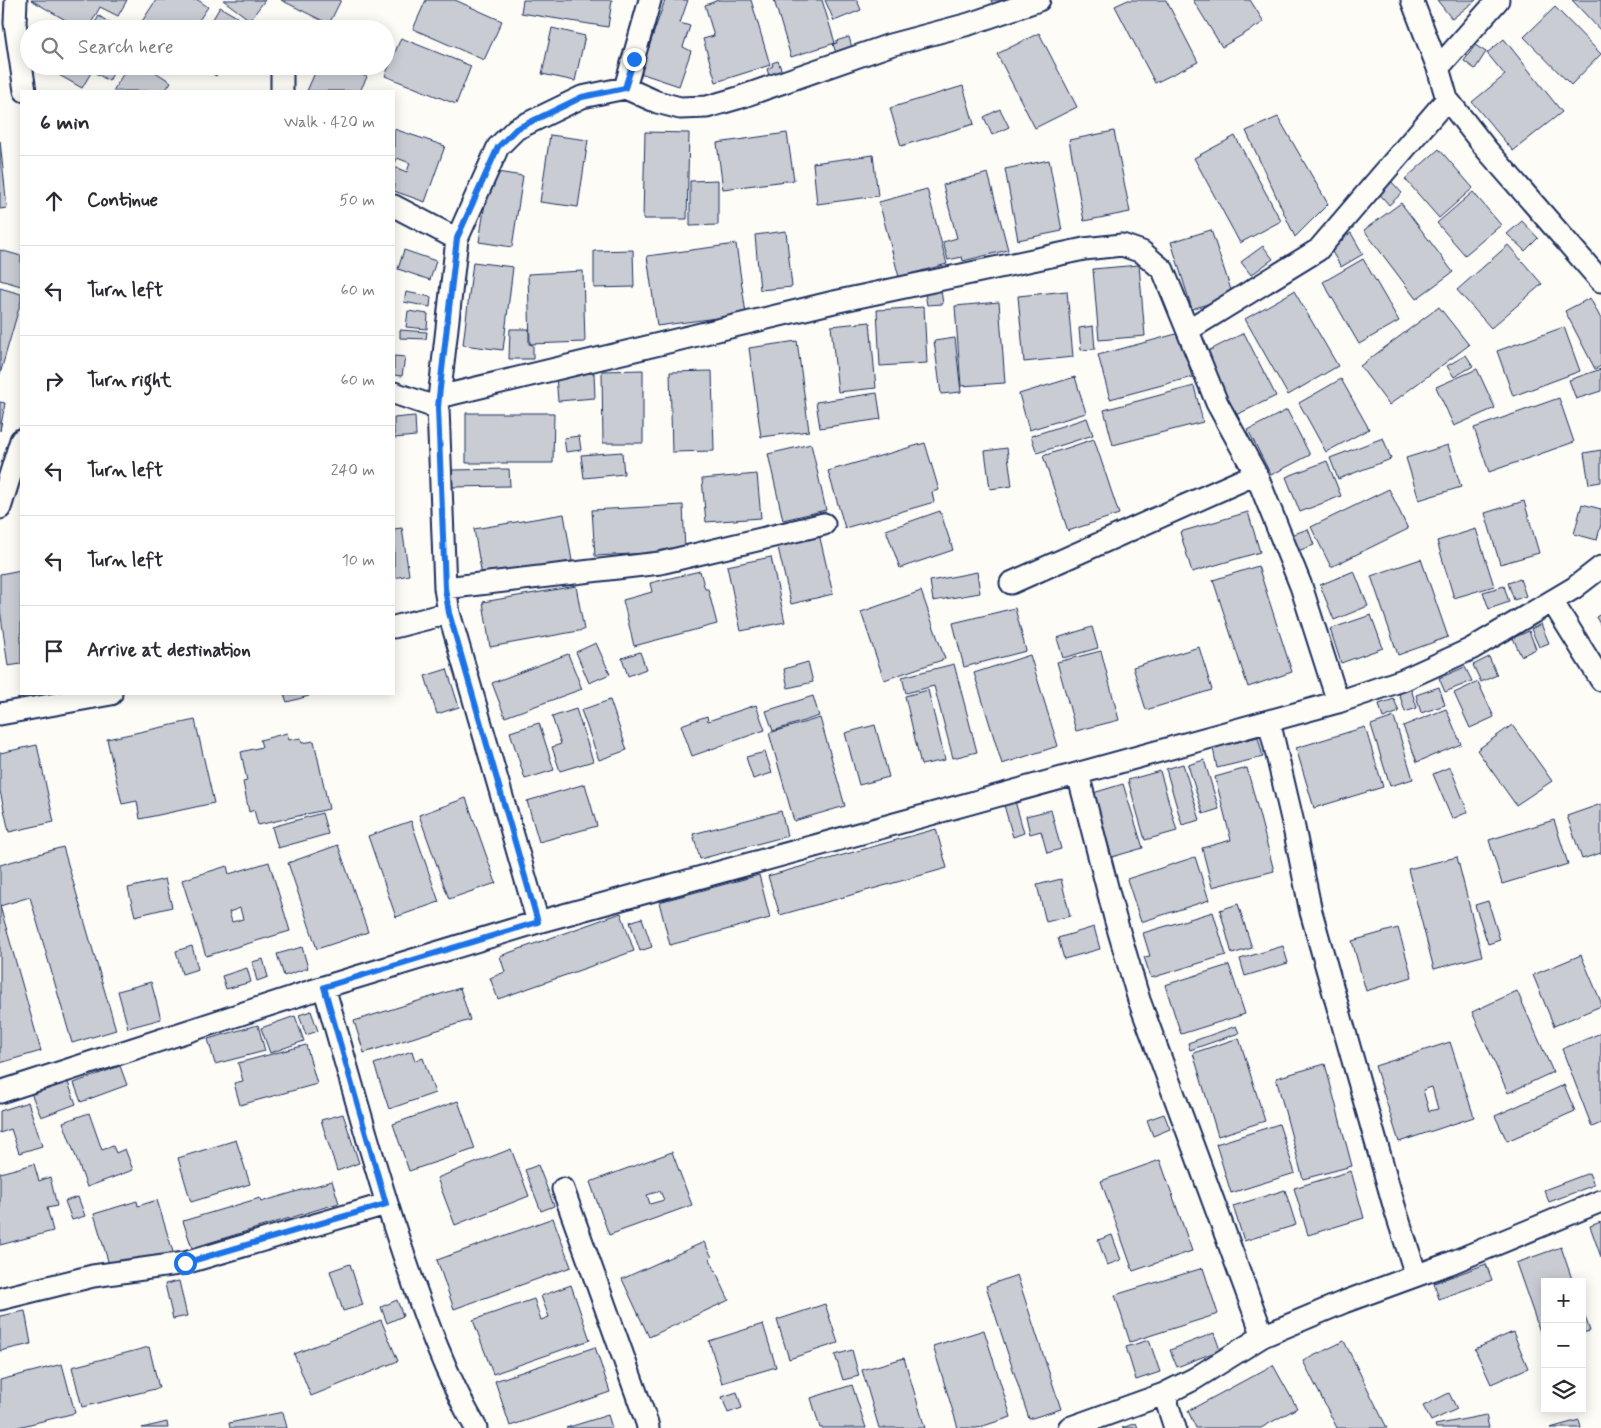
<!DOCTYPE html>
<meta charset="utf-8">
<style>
body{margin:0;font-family:Mynerve,sans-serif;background:#f7f7f7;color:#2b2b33}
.controls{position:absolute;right:15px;bottom:15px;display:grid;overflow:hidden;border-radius:0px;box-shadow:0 2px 12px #0003}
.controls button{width:45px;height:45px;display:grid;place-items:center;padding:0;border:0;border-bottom:1px solid #e1e1e2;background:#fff;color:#2b2b33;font:25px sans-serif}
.stop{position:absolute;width:15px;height:15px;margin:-11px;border:4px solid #1a73e8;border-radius:50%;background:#fff}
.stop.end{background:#1a73e8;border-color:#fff;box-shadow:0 1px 5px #0008}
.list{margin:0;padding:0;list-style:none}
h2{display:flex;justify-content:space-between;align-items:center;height:65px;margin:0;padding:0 20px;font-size:21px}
h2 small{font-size:16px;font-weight:400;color:#7c7c81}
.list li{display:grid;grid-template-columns:32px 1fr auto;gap:15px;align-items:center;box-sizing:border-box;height:90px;padding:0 20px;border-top:1px solid #e1e1e2}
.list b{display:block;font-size:19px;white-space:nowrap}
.list em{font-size:16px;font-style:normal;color:#7c7c81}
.icon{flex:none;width:28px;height:28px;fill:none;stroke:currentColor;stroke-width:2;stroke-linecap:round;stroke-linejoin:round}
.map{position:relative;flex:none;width:1601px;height:1428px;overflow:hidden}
.search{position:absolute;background:#fff;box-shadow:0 2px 12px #0003;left:20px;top:20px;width:375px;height:55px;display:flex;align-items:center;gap:12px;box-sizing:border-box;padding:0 18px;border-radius:28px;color:#7c7c81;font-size:19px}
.panel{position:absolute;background:#fff;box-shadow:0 2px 12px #0003;left:20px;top:90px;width:375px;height:605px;border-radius:0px}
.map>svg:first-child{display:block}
.building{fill:#c9ccd3;stroke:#1b2f5e;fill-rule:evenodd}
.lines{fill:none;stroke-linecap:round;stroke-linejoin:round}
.minor-casing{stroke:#1b2f5e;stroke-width:25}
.minor{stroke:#fdfcf7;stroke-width:21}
.route{stroke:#1a73e8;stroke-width:6}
</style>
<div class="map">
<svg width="1601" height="1428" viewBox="0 0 1601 1428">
<rect width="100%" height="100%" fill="#fdfcf7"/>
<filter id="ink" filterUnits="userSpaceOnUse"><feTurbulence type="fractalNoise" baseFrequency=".02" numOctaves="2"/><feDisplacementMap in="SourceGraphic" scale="10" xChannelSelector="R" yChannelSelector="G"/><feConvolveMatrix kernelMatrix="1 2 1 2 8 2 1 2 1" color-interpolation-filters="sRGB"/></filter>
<g filter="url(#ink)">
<path class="building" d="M31 0H127L118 16 100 7 88 29H81Z
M156 0H198L208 7 193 29H137Z
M223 0H265L250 20Z
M281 0H341L329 24Z
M426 0H455L502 21 484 60 413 29Z
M523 0H612L608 27 521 13Z
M665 0H688L680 23 690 26 683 47 691 51 679 86 640 73Z
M716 0H751L770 65 716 82 703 39 714 36 705 5 716 1Z
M774 0H822L835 43 791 57Z
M825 0H857L861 10 834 21Z
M991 0H1007L993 5Z
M1128 0H1166L1198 62 1155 83 1115 6Z
M1193 0H1250L1264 22 1222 47Z
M1437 0H1476L1452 19Z
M1572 0H1601V31Z
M220 7 257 29H207Z
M1555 7 1601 54 1571 85 1524 37Z
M99 16 115 26 113 29H91Z
M552 28 585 36 575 81 542 74Z
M1039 33 1077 107 1035 128 997 54Z
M849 37 853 51 837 56 833 44 837 43 836 41Z
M401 38 471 66 456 104 385 76Z
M1504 39 1562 112 1513 151 1472 102 1505 75 1487 53Z
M1475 45 1486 52 1475 69 1464 61Z
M778 61 783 74 770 79 767 69 773 66 772 63Z
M43 66H117L109 81 92 71 82 88Z
M128 66H146L171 82 165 91H113Z
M199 66H222L216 76Z
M318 66H343L367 77 360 91H307Z
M963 86 974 124 901 146 890 108Z
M1000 109 1009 127 992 135 984 117Z
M1278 117 1328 204 1295 237 1246 131Z
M394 129 445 146 425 202 394 191ZM397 158 410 163 407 172 394 167Z
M1114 131 1130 212 1084 221 1069 140Z
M645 132 689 133 687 219H643Z
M787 133 794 180 723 189 717 143Z
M550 135 588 140 578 207 540 202Z
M1235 136 1281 221 1240 243 1194 158Z
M0 141 7 208 0 209Z
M1439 149 1473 188 1439 218 1405 179Z
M873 155 878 196 817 204 813 163Z
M1049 160 1062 231 1018 240 1005 169Z
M490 171 523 176 512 247 479 242Z
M988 173 1008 250 963 261 962 257 948 260 943 242 957 238 943 185Z
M1389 179 1402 193 1389 205 1377 191Z
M718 180V225L690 226V181Z
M927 189 947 264 899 277 879 202Z
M1473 192 1501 225 1465 255 1437 223Z
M1401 203 1453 272 1416 299 1364 230Z
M1522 221 1538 238 1525 251 1507 234Z
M1211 230 1233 296 1192 309 1171 242Z
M786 231 792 287 760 290 755 235Z
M1351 233 1363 254 1341 267 1328 245Z
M736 244 746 314 657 326 647 256Z
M1508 245 1542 284 1491 328 1457 290Z
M1263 246 1273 259 1251 275 1241 262Z
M0 250 21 256V286L0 280Z
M404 250 436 261 430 280 398 269Z
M633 250 634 287 594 288V251Z
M1363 259 1399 321 1359 344 1323 282Z
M473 262 513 267 503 350 463 345Z
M1139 265 1145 336 1099 340 1093 269Z
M583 271 585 342 530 344 528 274Z
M0 288 21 294V301L0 374Z
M941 290 943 304 927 305 925 292Z
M1067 291 1073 357 1024 362 1018 296Z
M1294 291 1338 366 1288 395 1245 319Z
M406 292 431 297 430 307 404 302Z
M1590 298 1601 319V366L1595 369 1565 311Z
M999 302 1005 383 961 386 955 306Z
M924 307 927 363 880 366 877 310Z
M1439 307 1469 345 1389 405 1360 366Z
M408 311 428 314 427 329 406 327Z
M870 322 876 388 838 392 831 326Z
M1093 326 1095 349 1081 350 1079 328Z
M1564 327 1580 371 1513 396 1497 351Z
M510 329H529V344L533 345V359H509Z
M400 330 427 332 426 339 400 338Z
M1180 333 1192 377 1110 399 1098 355Z
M1244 333 1276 396 1236 415 1204 353Z
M955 338 961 392 941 394 934 341Z
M797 341 809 431 761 437 749 348Z
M1466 355 1473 366 1454 377 1447 366Z
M394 356 405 357 402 376 394 375Z
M1477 369 1495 408 1454 426 1436 387Z
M1601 369V391L1576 399 1569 380Z
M643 370V443H603L602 371Z
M712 371 714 451 672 452 670 372Z
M594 373 595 398 558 401 556 376Z
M1075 377 1086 413 1029 430 1019 394Z
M1341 379 1369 429 1326 452 1299 403Z
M1194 386 1203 422 1113 445 1104 410Z
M877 393 881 419 820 428 816 402Z
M1559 398 1574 442 1489 472 1474 428Z
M0 402 5 403 0 431Z
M1287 410 1310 455 1271 475 1248 430Z
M466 413H554L553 463H466Z
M415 416 416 436 394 438V418Z
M1087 418 1093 435 1037 453 1031 436Z
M579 436 581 450 566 452 564 438Z
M1383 438 1391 459 1338 479 1330 458Z
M1094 439 1119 514 1068 531 1043 456Z
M925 443 939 490 932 492 934 502 845 528 828 471Z
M811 444 826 510 783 520 768 454Z
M1448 445 1461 487 1419 500 1406 458Z
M1007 448 1012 486 990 489 985 451Z
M1601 450V482L1589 484 1584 453Z
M622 452 624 474 584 478 581 455Z
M1327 461 1341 496 1300 512 1286 477Z
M509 469 510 486 452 487V470Z
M757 474 761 518 706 522 702 479Z
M1389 489 1408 529 1331 567 1311 527Z
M1524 501 1539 553 1500 564 1485 513Z
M1582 504 1601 509V524L1597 540 1574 534Z
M683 505 685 551 595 556 592 510Z
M940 511 953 550 900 568 886 530Z
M1248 512 1260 552 1192 572 1180 532Z
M564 514 572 561 482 576 474 529Z
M402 528 409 575 394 578V529Z
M1308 529 1314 545 1298 551 1291 535Z
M1476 529 1494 586 1454 598 1437 541Z
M819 534 833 594 791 604 777 543Z
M771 557 785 622 741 631 727 566Z
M1421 559 1448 637 1398 655 1371 576Z
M1258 566 1292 672 1248 687 1213 580Z
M21 570V664L8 666 0 609V574Z
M700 571 705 589H708L717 624 634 646 623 600 652 592 650 583Z
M1354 571 1368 606 1334 620 1320 585Z
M977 572 980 593 933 601 930 581Z
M1520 579 1526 596 1514 600 1508 583Z
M576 586 584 630 490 647 483 602Z
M1504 586 1509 602 1489 609 1483 592Z
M921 591 945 659 884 680 861 612Z
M1015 608 1026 651 964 667 953 623Z
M1601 614V626L1596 617Z
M1371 615 1383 648 1341 663 1330 629Z
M1541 624 1549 643 1539 647 1531 629Z
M1092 627 1098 648 1063 658 1057 638Z
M1529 631 1536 649 1521 656 1513 638Z
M596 643 610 674 589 683 576 652Z
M1199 647 1212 690 1146 710 1133 667Z
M1101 651 1119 720 1076 731 1057 662Z
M640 652 646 669 628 676 622 658Z
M568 654 582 689 505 717 492 683Z
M1030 655 1058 746 1002 764 974 673Z
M1489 657 1497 675 1481 682 1473 665Z
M808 662 813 682 788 688 784 669Z
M954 664 977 752 953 758 934 686 906 693 902 677Z
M1465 667 1472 681 1445 692 1439 678Z
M447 669 459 707 437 714 425 676Z
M1478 682 1494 717 1470 728 1454 693Z
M1410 686 1417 708 1405 712 1398 690Z
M1439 687 1445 705 1421 713 1416 695Z
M928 690 945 760 921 765 905 696Z
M284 694H308L309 696 287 702Z
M813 696 819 716 773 731 766 711Z
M1394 699 1399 712 1383 718 1379 704Z
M610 700 627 750 599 760 581 710Z
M756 705 765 730 692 756 681 725 707 716 708 721Z
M576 709 593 761 560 771 552 747 561 744 552 717Z
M1446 709 1461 744 1417 762 1403 726Z
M1394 717 1413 779 1390 786 1371 725Z
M820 718 845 806 794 821 769 733Z
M195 720 214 803 140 819 137 801 122 804 107 739Z
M539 723 554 770 525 779 510 732Z
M875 725 889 777 859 785 845 733Z
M1512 725 1552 781 1516 805 1477 750Z
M1365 727 1383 787 1314 808 1296 748Z
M287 733 289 740 301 738 302 743 314 741 329 809 258 825 254 810 249 812 243 782 247 781 241 752 262 747 260 740Z
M1258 737 1263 757 1217 768 1213 748Z
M37 745 54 822 9 832 0 791V753Z
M765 752 772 773 753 779 746 757Z
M1204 760 1219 809 1203 814 1188 765Z
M1183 764 1200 820 1182 825 1166 769Z
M1450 767 1468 812 1452 819 1433 774Z
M1247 768 1274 871 1212 887 1202 848 1231 840 1215 777Z
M1160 771 1177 831 1145 840 1128 780Z
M585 784 597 826 539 842 527 801Z
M1123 784 1143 848 1112 857 1093 793Z
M466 798 496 883 449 899 419 815Z
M1015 801 1024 833 1013 837 1004 805Z
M1601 804V853L1582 859 1567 816Z
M1051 810 1061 849 1047 853 1041 831 1030 834 1026 816Z
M781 811 787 836 700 859 693 834Z
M322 813 328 834 278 848 272 827Z
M1554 820 1568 864 1502 884 1489 840Z
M411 821 439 902 396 917 368 836Z
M936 829 947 868 780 915 768 876Z
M338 845 368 932 317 949 288 863Z
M63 847 116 1030 72 1043 30 897 0 906 41 1051 0 1063V865Z
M1195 857 1209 900 1141 922 1127 879Z
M1457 857 1482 956 1434 969 1408 869Z
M269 862 290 931 206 956 182 880 227 866 229 874ZM240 908 243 919 232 922 229 912Z
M759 875 770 918 670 945 659 902Z
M165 879 172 907 135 916 128 888Z
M1061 879 1070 916 1046 922 1037 885Z
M1488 901 1500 940 1488 944 1475 905Z
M1238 904 1252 948 1232 954 1220 910Z
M1213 912 1226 955 1151 978 1144 957 1150 956 1143 933Z
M621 913 634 951 498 999 490 978 505 972 500 956Z
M642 918 652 947 640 951 630 922Z
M1094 927 1100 949 1064 959 1058 938Z
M1398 928 1412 977 1366 991 1352 941Z
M192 946 198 969 182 974 176 951Z
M1283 946 1288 963 1245 976 1240 959Z
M302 947 308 968 284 976 277 954Z
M1581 955 1601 1002V1006L1554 1026 1533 975Z
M263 959 268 977 257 981 252 962Z
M1229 965 1245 1014 1181 1034 1165 985Z
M247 968 251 982 226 989 222 976Z
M151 982 161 1019 128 1028 118 991Z
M460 988 470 1020 364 1053 354 1021Z
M1517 991 1553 1072 1508 1093 1472 1012Z
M311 1011 318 1031 306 1035 299 1015Z
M295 1016 304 1041 270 1053 261 1028Z
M258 1025 265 1051 215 1064 208 1039Z
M1236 1026 1239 1033 1190 1050 1188 1043Z
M1601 1033V1123L1592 1127 1562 1049Z
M1239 1038 1265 1121 1218 1136 1193 1053Z
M1450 1042 1474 1117 1399 1142 1375 1066ZM1432 1087 1438 1109 1429 1111 1423 1090Z
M306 1045 317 1084 240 1105 234 1083 243 1081 238 1063Z
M412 1051 415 1061 423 1058 435 1093 389 1109 374 1064Z
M1325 1064 1352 1166 1303 1179 1276 1078Z
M120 1066 127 1085 81 1102 74 1083Z
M67 1080 76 1104 41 1117 31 1093Z
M1564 1085 1575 1111 1507 1141 1495 1116Z
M458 1101 475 1149 409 1171 393 1124Z
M28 1102 42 1146 19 1153 11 1129 0 1133V1111Z
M89 1113 102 1150 113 1146 116 1153 125 1149 133 1170 87 1187 63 1122Z
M343 1114 359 1163 337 1171 321 1120Z
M1164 1114 1170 1129 1153 1136 1147 1120Z
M1279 1124 1295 1173 1231 1193 1216 1144Z
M236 1140 250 1184 191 1202 178 1158Z
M511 1149 529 1196 455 1225 437 1178Z
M672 1152 692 1205 609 1235 590 1182ZM660 1191 664 1200 650 1204 647 1195Z
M1160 1160 1192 1251 1133 1271 1101 1181Z
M34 1164 39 1181 50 1177 57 1206 47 1208 53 1231 0 1245V1173Z
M538 1165 554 1206 541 1211 525 1170Z
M1351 1171 1364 1218 1308 1235 1294 1188Z
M1589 1173 1594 1185 1549 1202 1544 1190Z
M332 1181 339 1203 192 1248 183 1221 260 1198 261 1202Z
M1285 1190 1296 1225 1244 1241 1233 1206Z
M78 1197 85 1216 72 1220 65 1201Z
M157 1200 173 1252 111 1271 94 1214 137 1201 138 1206Z
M553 1218 571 1267 454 1309 437 1260Z
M1601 1222V1257L1590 1226Z
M1112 1235 1121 1260 1107 1265 1098 1240Z
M704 1242 712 1257 710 1259 729 1300 649 1337 622 1279Z
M1561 1247 1573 1282H1545V1346L1516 1263Z
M350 1264 363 1305 343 1311 330 1271Z
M1486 1264 1492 1280 1439 1299 1434 1283Z
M1203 1268 1218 1314 1130 1342 1115 1295Z
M1017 1275 1061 1409 1029 1419 986 1286Z
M179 1281 187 1316 173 1319 165 1284Z
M571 1285 590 1340 493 1374 473 1320 534 1299 541 1320 549 1317 541 1296Z
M397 1300 403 1316 387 1323 381 1307Z
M825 1304 838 1343 789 1359 777 1320Z
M1582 1308 1590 1331 1582 1333Z
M25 1311 31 1344 0 1351V1316Z
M381 1320 398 1361 311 1396 294 1354Z
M763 1324 776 1367 722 1383 709 1341Z
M984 1330 1011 1417 977 1428H958L933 1346Z
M1513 1332 1528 1368 1491 1384 1475 1349Z
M1214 1333 1220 1350 1177 1367 1170 1350Z
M1149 1340 1160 1372 1136 1380 1126 1347Z
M1344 1341 1387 1428H1337L1303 1361Z
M149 1347 159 1388 82 1407 72 1367Z
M595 1347 610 1392 510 1426 495 1381Z
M852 1350 859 1376 843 1380 835 1355Z
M904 1358 925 1428H879L862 1370Z
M62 1364 75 1413 14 1428H0V1380Z
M1273 1365 1297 1408 1261 1428H1196L1188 1411Z
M852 1385 866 1428H820L811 1398Z
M737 1392 742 1408 728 1413 722 1397Z
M1449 1393 1457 1409 1431 1421 1423 1406Z
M283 1412 287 1428H230L229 1423Z
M608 1415 612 1428H566Z
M1486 1415 1489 1428H1436L1435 1425Z
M1579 1420 1581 1428H1550Z
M167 1422 168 1428H142Z
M1136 1423 1138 1428H1122Z"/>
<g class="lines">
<defs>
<path id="minor" d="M16 0 15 23 25 91
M1412 0 1438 68 1447 99 1487 150 1601 281
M282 66V91
M1438 68 1498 0
M625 88 650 0
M394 206 457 239
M1188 330 1318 250 1447 99
M394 393 438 408
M439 397 834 302 1084 249 1122 245 1142 252 1163 270 1217 403 1256 474 1301 586 1338 702
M0 508 21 440
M1011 583 1256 474
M445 588 660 563 824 524
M1552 601 1601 680
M394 627 449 613
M0 714 111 694
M1269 721 1293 823 1311 912 1395 1209 1416 1275
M1078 774 1115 918 1139 1000 1263 1336
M538 922 449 613 445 588 438 408 457 239 498 147 516 129 582 97 625 88 657 102 680 108 707 107 738 98 890 45 969 24 1039 0
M324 987C350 1077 374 1168 404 1256 424 1315 445 1374 476 1428
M0 1092 324 987 538 922 1338 702 1403 680 1471 649 1574 588 1601 567
M563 1189 647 1423 648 1428
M0 1299 93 1276 185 1263 386 1204
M1164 1394 1175 1428
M1069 1428 1164 1394 1194 1379 1263 1336 1344 1302 1448 1264 1601 1201"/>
</defs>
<use href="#minor" class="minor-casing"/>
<use href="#minor" class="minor"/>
</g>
</g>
<g class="lines" filter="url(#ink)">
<path class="route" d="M185 1263 386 1204 324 987 538 922 449 613 445 588 438 408 439 397 457 238 498 147 516 129 582 97 625 88 634 59"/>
</g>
</svg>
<div class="controls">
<button>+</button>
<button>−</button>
<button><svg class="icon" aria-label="layers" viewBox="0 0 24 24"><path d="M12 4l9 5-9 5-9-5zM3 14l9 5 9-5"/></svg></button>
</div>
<div class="stop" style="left:185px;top:1263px"></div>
<div class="stop end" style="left:634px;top:59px"></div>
<div class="search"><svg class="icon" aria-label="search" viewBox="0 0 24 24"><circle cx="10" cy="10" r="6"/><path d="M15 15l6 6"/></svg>Search here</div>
<section class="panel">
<h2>6 min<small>Walk · 420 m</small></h2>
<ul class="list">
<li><svg class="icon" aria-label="ahead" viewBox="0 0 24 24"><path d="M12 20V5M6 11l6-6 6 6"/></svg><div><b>Continue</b></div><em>50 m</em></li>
<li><svg class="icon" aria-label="left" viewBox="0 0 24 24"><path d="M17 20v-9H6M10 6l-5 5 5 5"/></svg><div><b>Turn left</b></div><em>60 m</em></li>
<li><svg class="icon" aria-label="right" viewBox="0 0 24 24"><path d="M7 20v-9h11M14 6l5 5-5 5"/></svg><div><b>Turn right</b></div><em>60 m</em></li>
<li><svg class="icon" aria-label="left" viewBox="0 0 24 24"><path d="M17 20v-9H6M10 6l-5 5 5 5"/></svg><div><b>Turn left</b></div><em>240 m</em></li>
<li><svg class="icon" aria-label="left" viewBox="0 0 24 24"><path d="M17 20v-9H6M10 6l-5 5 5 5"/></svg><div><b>Turn left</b></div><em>10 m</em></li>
<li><svg class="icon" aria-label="arrive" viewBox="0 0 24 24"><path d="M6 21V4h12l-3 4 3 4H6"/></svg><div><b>Arrive at destination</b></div></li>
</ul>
</section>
</div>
